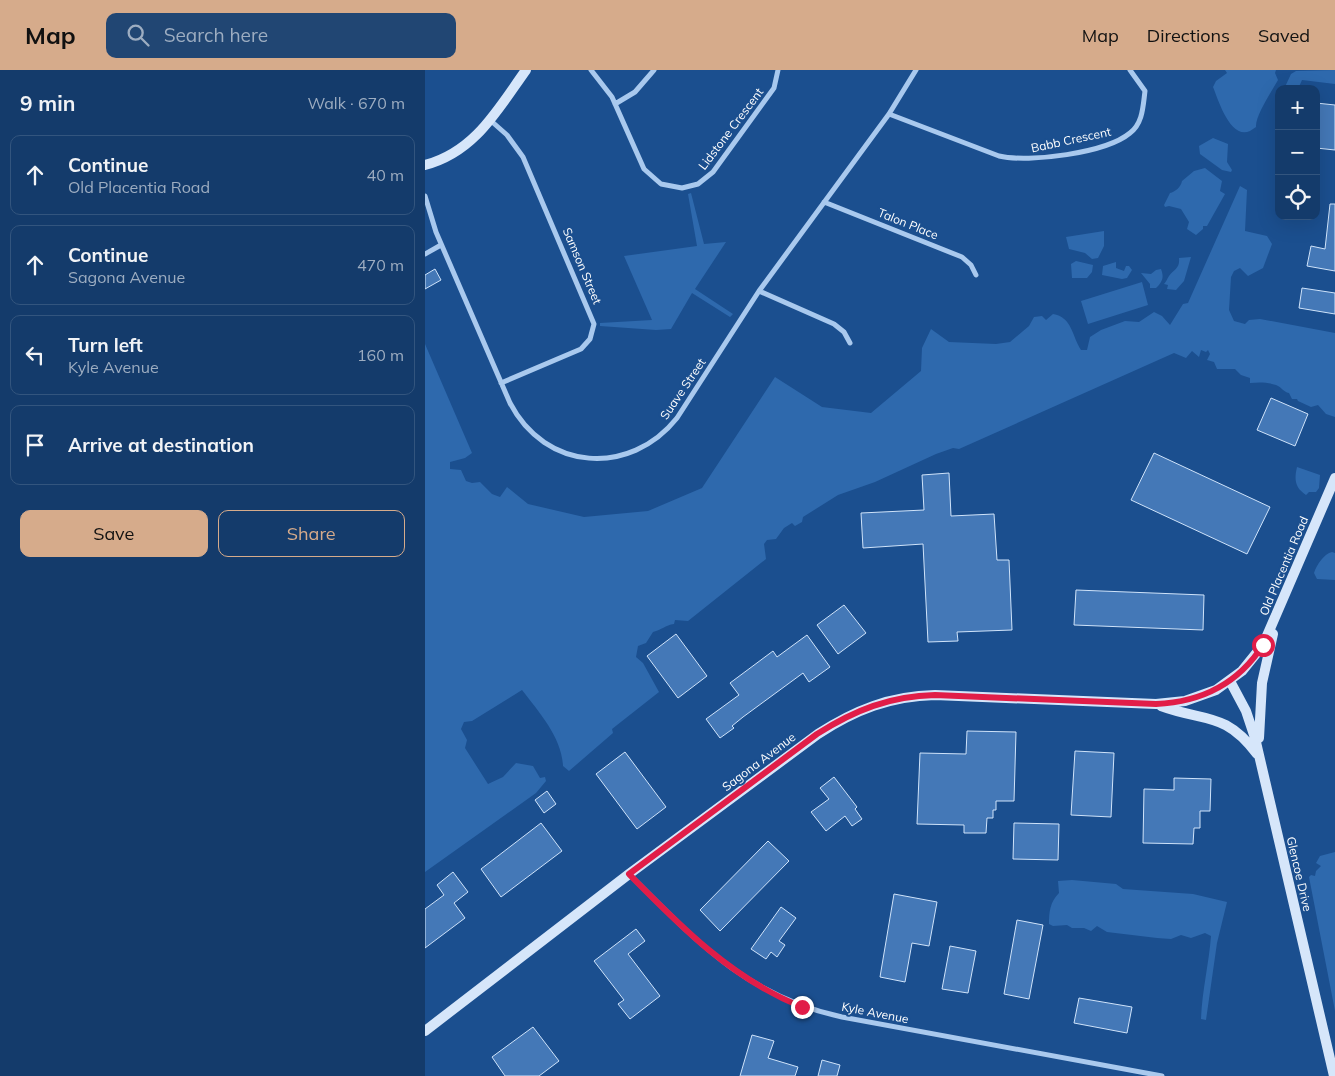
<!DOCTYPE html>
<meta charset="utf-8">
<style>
body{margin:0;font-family:Mulish,sans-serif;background:#214673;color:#f1f3f6}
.controls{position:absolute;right:15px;top:15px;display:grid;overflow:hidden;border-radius:10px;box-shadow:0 5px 20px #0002}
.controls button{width:45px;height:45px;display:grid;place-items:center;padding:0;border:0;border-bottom:1px solid #33557e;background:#143b6b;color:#f1f3f6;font:25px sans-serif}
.stop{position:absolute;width:15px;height:15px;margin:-11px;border:4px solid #e11d48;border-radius:50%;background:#fff}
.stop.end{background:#e11d48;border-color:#fff;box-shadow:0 1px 5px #0008}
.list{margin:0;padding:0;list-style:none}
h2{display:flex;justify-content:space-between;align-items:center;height:65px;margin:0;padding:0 20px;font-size:21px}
h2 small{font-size:16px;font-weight:400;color:#9dadc1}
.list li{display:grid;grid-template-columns:32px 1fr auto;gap:15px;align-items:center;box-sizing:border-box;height:80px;margin:0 10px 10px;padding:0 10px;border:1px solid #33557e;border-radius:10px}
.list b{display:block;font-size:19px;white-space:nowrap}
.list p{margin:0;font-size:16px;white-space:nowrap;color:#9dadc1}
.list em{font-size:16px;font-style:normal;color:#9dadc1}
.actions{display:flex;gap:10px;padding:15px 20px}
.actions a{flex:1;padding:11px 0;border:1px solid #d6ab8b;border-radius:10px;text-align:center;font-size:18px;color:#d6ab8b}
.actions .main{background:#d6ab8b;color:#111}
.icon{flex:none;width:28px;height:28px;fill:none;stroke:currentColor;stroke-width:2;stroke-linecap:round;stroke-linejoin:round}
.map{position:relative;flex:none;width:910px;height:1006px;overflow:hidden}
header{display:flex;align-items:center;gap:30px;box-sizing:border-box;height:70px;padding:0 25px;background:#d6ab8b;color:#111}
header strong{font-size:24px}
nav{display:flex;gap:28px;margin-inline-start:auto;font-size:18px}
.search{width:350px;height:45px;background:#214673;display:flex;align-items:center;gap:12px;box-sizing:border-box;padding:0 18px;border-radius:10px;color:#9dadc1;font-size:19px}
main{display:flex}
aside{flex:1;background:#143b6b}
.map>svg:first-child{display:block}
.green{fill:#2e69ad}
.building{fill:#4478b7;stroke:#cfe3fa}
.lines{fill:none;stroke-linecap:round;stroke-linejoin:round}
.street{stroke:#a9c9ee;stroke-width:5}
.secondary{stroke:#d6e6fa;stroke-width:10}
.route{stroke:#e11d48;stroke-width:6}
.labels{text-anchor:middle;stroke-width:4.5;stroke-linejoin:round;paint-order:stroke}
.street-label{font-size:12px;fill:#fff;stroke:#1b4f8f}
</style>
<header>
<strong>Map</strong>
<div class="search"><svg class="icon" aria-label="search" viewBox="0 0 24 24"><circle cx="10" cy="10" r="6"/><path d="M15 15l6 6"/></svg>Search here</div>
<nav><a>Map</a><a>Directions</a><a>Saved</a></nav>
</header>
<main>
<aside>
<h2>9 min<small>Walk · 670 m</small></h2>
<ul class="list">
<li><svg class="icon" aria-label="ahead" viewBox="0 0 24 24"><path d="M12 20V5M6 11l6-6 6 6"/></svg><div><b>Continue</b><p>Old Placentia Road</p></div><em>40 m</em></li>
<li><svg class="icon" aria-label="ahead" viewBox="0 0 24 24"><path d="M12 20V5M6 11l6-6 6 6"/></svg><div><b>Continue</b><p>Sagona Avenue</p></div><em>470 m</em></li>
<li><svg class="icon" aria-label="left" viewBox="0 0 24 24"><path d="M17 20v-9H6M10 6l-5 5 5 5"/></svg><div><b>Turn left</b><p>Kyle Avenue</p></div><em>160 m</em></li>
<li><svg class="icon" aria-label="arrive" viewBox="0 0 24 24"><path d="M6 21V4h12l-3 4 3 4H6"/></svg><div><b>Arrive at destination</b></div></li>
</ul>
<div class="actions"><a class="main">Save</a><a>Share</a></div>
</aside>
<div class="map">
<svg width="910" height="1006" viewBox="0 0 910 1006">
<rect width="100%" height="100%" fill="#1b4f8f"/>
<path class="green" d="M800 0H851L850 3 853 10C847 21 830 46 831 57 829 58 827 60 825 61 805 70 793 29 788 17L791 11 802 3Z
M910 0V14L877 10 873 19H859L866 4 871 1Z
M788 68 803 74 802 92 807 100 806 102 797 100 775 84 774 76Z
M780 98 797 111 795 121 800 124 782 156H778V159L771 165 762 159 764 152 756 139 744 136 740 137 739 135 745 123C750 122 756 117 757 111L769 101Z
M815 116 822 120 820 161 842 166 847 174 838 198 823 206 815 198 809 201 806 207 804 240 809 251 820 254 824 250 835 249 910 263V347L901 344 893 335 886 337 873 331 872 329H867L864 323C858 322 857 317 851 315 842 312 834 312 825 313V308L816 305 810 299H792L789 292 782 290 785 284 783 280 781 282 776 280 774 287 767 281 761 288 749 283 534 379 528 378 511 384 450 412 413 425 378 447 377 452 370 456 367 453 359 458 351 469 342 470 339 474 341 489 263 551 250 550 249 554C240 555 237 560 228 562L221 573 213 576 211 587 218 593 234 622 187 659 188 663 144 701 138 696C137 668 114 642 97 620L47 651 39 652 36 659 42 670 40 678 63 714 78 707 91 693 108 696 115 708 120 707 121 711 111 723 0 802V274L47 383 40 388 25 392V399L36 400 41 411 47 413 55 412 67 424 75 427 82 417 103 434 159 447 223 441 277 418 350 307 397 337 446 343 496 301 497 278 506 259 524 272 571 274 585 272 604 256 609 247 617 246 621 250 628 244C647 247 647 266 656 280H662L665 267 676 260 700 251 714 252 729 242 737 246 745 255 758 234 763 233Z
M266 123 279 174 301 172 270 219 308 244 305 247 267 223 246 259 231 260 175 256V253L227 250 199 186 272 176 263 124Z
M679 161V176L673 188 667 189 660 183 644 179 641 167Z
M766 187 759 211 751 220 742 219 743 215 739 214C741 212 742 209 744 206 749 199 755 199 754 188Z
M651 191 668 195 667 202 662 208H647L646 194Z
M691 192V198L699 201 701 196H704L707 200 702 208 697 209 677 205 678 196Z
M736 199C739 207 738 211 731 218H725V214L716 203 726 204 731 200Z
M717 212 723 235 663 254 656 231Z
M872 397 895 405 894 418 891 422H884L881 425C870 418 869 410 872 397Z
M907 482 910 483V510L892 509 889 503C892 494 899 484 907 482Z
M910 782V941L884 807 886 805 890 806 891 801 896 796 891 793 895 786Z
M647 810 691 814 698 819 768 824 802 832 792 873 781 950 776 949C777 921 784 893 786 866L780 863 766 868 756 865 746 869 732 868 682 862 672 856 666 861 659 858H647L642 855 628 856 624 854C624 842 625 832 634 823L633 811Z"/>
<path class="building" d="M891 33 910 35V80L891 78Z
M905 134H910V201L882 196 886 176 900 179Z
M10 199 16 210 0 219V205Z
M877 218 910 223V244L874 238Z
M846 328 883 344 870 376 832 360Z
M729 383 845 437 822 484 706 430Z
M524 403 526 446 569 444 572 490H584L587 560 532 562 533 571 503 572 498 474 438 478 436 443 499 440 497 405Z
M651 520 779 525 778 560 649 555Z
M419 535 441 563 413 584 392 555Z
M251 564 282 606 253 628 222 586Z
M382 565 405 597 384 612 378 603 318 647 307 656 309 658 295 668 281 649 314 625 305 613 348 581 352 587Z
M542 661 591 662 589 731H571V740H568V748H562L561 763H539V755L492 754 495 683 541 684Z
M650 681 689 683 686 747 646 745Z
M200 682 241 737 212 759 171 704Z
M409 707 432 737 430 739 437 749 427 756 420 746 401 761 386 742 404 729 395 718Z
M749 708 786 709 785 741H775V758H769L768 774 718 773 719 719 749 720Z
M122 721 131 734 119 743 110 730Z
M116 753 137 781 76 827 56 799Z
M589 753 634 754 633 790 588 789Z
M343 771 364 791 295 861 275 840Z
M28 802 43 822 29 833 40 848 0 878V839L19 825 12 815Z
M469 824 512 832 504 876 487 873 480 912 455 907Z
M356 837 371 848 354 871 360 875 352 887 346 882 341 889 326 879Z
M592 850 618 855 604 929 579 924Z
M211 859 220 871 203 884 235 926 205 949 193 934 199 930 169 891Z
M525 876 551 881 543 923 517 919Z
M654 928 707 937 702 963 649 953Z
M108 957 134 991 114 1006H80L67 987Z
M327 965 349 971 343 988 373 997 370 1006H315Z
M397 990 415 995 412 1006H393Z"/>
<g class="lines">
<path class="street" d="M166 0 187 27 219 99 236 114 257 118 273 114 288 102 349 18 353 0
M190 34 210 22 229 0
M464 44 574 86C604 93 681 83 705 63 718 53 718 36 720 21L705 0
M65 50 82 65 98 87 169 254 165 269 156 279 76 313
M0 126 11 162 85 333C120 401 205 407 252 348L334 221 464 44 491 0
M399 132 537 187 546 195 551 205
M0 184 16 175
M334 221 409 254 419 262 425 273
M204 804C271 871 321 926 417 947L737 1006"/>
<path class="secondary" d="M0 95C50 82 73 39 101 0
M805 611 821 641 830 668 909 1006
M736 636C779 652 800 641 832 684
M834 668 837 613 848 564
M0 961 204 804 393 664C430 640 465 626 510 625L731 634 760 631 791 620 817 601 838 575 910 408"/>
</g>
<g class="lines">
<path class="route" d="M377 937C307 909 256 857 204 804L392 664C430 640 465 626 510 625L731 634C776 632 813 614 838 575"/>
</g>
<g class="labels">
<g class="street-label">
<text transform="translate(306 59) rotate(-53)" y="4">Lidstone Crescent</text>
<text transform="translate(646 70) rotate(-12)" y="4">Babb Crescent</text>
<text transform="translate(483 154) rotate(22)" y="4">Talon Place</text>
<text transform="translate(157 196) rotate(67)" y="4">Samson Street</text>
<text transform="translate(258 319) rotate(-56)" y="4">Suave Street</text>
<text transform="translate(859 496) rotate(-67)" y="4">Old Placentia Road</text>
<text transform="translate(334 692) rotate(-37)" y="4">Sagona Avenue</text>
<text transform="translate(874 804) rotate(77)" y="4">Glencoe Drive</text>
<text transform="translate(450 943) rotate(11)" y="4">Kyle Avenue</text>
</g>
</g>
</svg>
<div class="controls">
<button>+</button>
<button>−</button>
<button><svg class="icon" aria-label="locate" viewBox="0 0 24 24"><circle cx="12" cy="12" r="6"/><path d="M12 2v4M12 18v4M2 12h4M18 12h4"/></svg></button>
</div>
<div class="stop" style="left:838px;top:575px"></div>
<div class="stop end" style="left:377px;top:937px"></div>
</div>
</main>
